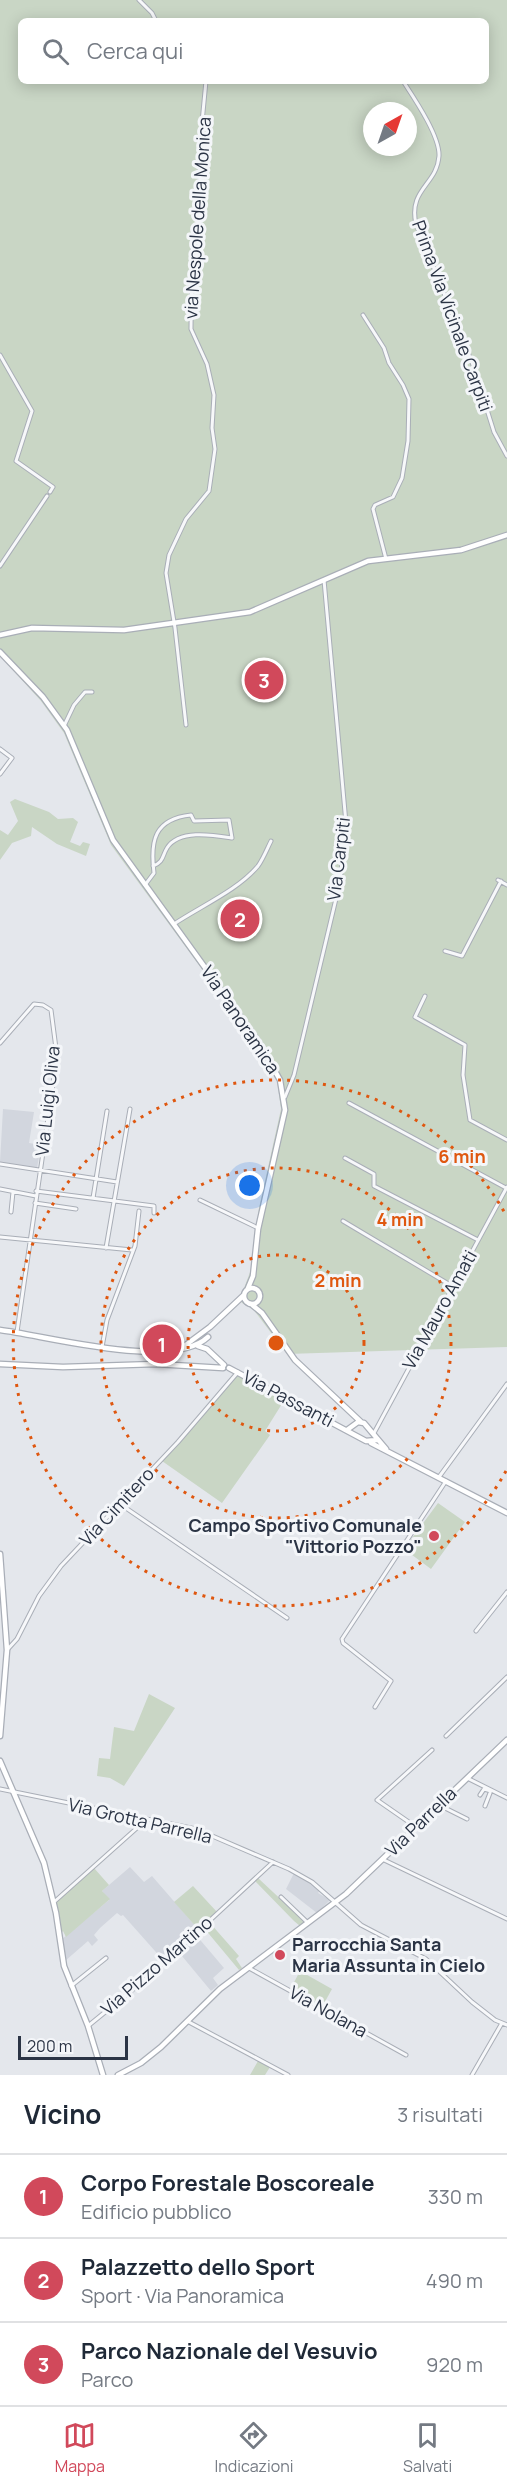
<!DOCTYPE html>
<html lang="it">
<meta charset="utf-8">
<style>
body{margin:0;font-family:Manrope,sans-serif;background:#f2f2f3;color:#1f2937}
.compass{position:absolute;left:363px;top:102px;width:54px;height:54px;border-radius:50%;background:#fff;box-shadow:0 3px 15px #0003;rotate:40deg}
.scale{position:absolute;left:18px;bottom:15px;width:110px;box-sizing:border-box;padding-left:6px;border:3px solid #2b3445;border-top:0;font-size:16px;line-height:21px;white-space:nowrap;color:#2b3445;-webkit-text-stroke:4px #f4f6f9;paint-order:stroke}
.you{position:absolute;left:250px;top:1186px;width:21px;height:21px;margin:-15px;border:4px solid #fff;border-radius:50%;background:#1a73e8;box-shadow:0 0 0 9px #1a73e833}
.badge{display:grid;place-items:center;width:39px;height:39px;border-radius:50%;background:#d1495b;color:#fff;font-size:20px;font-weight:700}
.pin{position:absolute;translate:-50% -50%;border:3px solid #fff;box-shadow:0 2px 6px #0006}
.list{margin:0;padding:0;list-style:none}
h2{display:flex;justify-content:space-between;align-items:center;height:78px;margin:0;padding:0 24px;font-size:26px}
h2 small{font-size:20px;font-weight:400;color:#747a83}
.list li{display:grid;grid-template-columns:39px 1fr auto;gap:18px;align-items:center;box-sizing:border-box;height:84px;padding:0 24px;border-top:2px solid #e0e1e3}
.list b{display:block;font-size:22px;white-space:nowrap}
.list p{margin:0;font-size:20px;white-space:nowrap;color:#747a83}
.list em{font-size:20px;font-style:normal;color:#747a83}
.icon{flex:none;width:33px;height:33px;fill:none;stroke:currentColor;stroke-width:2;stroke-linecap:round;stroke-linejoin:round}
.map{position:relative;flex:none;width:507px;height:2075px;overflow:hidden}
.search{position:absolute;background:#fff;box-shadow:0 3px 15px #0003;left:18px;right:18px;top:18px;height:66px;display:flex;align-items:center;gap:15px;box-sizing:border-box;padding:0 21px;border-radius:9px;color:#747a83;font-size:22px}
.sheet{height:330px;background:#fff}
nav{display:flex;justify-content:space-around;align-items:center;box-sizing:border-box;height:84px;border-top:2px solid #e0e1e3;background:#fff;font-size:16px;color:#747a83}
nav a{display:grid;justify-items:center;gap:3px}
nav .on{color:#d1495b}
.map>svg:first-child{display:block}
.built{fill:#d2d6de}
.green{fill:#c9d6c5;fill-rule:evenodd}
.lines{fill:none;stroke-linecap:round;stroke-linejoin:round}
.street-casing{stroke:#a9aeb7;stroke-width:5}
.secondary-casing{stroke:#a9aeb7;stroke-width:7}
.street{stroke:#f7f8fa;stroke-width:3}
.secondary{stroke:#fff;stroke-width:4.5}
.ring{fill:none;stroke:#df570f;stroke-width:3;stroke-dasharray:3 6}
.poi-dot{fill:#d1495b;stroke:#f4f6f9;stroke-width:2}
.labels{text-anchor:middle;stroke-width:6;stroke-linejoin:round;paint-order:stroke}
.street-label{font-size:18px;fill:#2b3445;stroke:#f4f6f9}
.poi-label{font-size:18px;font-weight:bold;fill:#2b3445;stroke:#f4f6f9;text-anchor:end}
.centre{fill:#df570f;stroke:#f4f6f9;stroke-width:3}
.ring-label{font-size:18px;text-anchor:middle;font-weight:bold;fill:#df570f;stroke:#f4f6f9;stroke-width:6;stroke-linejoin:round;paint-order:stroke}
</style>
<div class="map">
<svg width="507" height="2075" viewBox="0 0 507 2075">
<rect width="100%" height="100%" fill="#e4e7ec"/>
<path class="built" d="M3 1109 34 1112 29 1143 35 1144 34 1150 40 1151 37 1168 0 1162Z
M130 1867 144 1882 152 1876 198 1929 163 1960 123 1915 121 1916 117 1913 100 1928 94 1935 98 1940 92 1946 88 1941 65 1961 61 1940 109 1900 102 1891Z
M294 1873 311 1883 320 1890 318 1893 330 1900 317 1913 286 1889Z
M196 1935 224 1968 213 1978 218 1985 211 1991 177 1950Z"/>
<path class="green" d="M0 0H507V1347L287 1354 253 1309 242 1303 240 1299 252 1267 259 1208 281 1109 277 1080 272 1066 237 1017 111 845 64 733 41 701 0 656ZM21 21H486V81H21ZM372 111H408V147H372Z
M15 799 49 812 58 819 73 818 78 822 70 842 80 846 83 842 90 844 86 856 57 844 32 827 31 836 12 843 0 860V830L8 835 18 821 10 802Z
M237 1374 285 1399 265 1431 270 1435 222 1503 162 1461Z
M438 1503 465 1522 431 1569 404 1549Z
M149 1694 175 1708 124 1786 110 1778 97 1776 99 1758 110 1759 114 1727 134 1731Z
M94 1868 109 1885 102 1891 110 1899 66 1937 63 1931 61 1933 56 1902Z
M258 1878 305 1922 300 1926 294 1921 255 1881Z
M193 1886 217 1912 198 1929 174 1902Z
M210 1923 239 1956 236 1959 242 1968 239 1970 204 1928Z
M300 1971 332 1989 322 2007 290 1990Z
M258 2061 270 2067 265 2075H250Z"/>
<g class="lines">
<defs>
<path id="street" d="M139 0 152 13 156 21
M328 21H341
M403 81C414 98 440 136 439 156 437 185 408 189 416 224L473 365 494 432 507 456
M363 315 384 348 389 363 403 385 409 399 408 441 402 478 393 497 375 505 373 509 386 559
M0 355 32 411 16 461 53 487 50 492
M0 566 47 496
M186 725 175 628 166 573 169 555 186 519 209 491 215 449 212 428 214 395 207 364 191 329 192 253 200 220V143L206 81
M64 726 74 705 85 692H92
M0 749 12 758 0 774
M498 880 507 885
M145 885 154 873C150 841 154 819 191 815L194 821 229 820 232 838C213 835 179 829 167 848 162 856 164 862 153 866
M174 924C201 906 238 890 258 866 263 859 267 849 271 841
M445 951 462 956 501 881
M425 996 415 1017 465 1045 463 1075 470 1120 507 1140
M0 1043 34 1004 43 1005 51 1010 57 1056 17 1332
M285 1097 294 1075 340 882 346 823 324 580
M349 1103 506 1188
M345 1158 374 1174V1186L478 1240
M0 1164 117 1182
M0 1189 36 1196
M36 1191 154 1206V1213
M93 1198 107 1111
M200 1200 258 1228
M35 1203 76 1209
M11 1212 13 1192
M343 1221 452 1286
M0 1237 132 1250
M106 1248 130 1109
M102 1347 107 1320 135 1246 139 1211
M374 1433 507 1187
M439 1477 507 1384
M120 1504 287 1618
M476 1631 507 1592
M7 1650 17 1639 39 1596 61 1566 178 1442 238 1372
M375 1707 391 1681 343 1643 342 1639 446 1481
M446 1736 507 1677
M467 1778 507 1798
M0 1789 196 1829 289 1869 312 1882 361 1925 426 1959 472 2002 495 2020 507 2025
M480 1795 484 1789 491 1791
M439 1805 467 1819
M485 1806 490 1793
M416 1827 377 1800 432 1750
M382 1859 507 1919
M281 1897 308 1923
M54 1902 147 1819
M249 1968 406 2055
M71 1986 106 1958
M187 2021 288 2075
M88 2026 153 1973 273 1862
M472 2075 502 2023"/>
<path id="secondary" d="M0 635 32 628 124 630 250 612 368 561 461 550 507 535
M0 652 43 697 67 730 113 840 258 1041 280 1080 285 1110 258 1229 253 1276 248 1288
M244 1296a8 8 0 1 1 16 0a8 8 0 1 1-16 0Z
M251 1304 262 1313 295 1360 361 1422
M0 1330C48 1336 172 1371 208 1337
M198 1346 207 1349 224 1365
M183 1347 210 1327 244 1295
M0 1364 63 1367 156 1364 223 1368
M229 1368 366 1441 377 1440
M347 1430 358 1422 364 1423 386 1449
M371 1443 507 1513
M0 1554 7 1650 0 1736
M0 1761 44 1863 56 1913 64 1966 88 2026 103 2075
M118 2075 141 2063 161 2047 220 1989 346 1894 507 1740"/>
</defs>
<use href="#street" class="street-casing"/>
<use href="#secondary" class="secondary-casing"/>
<use href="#street" class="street"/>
<use href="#secondary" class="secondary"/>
</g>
<g class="ring">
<circle cx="276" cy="1343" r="88"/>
<circle cx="276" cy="1343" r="175"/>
<path d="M506 1471A263 263 0 1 1 506 1215"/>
</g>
<g class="poi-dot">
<circle cx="434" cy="1536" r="6"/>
<circle cx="280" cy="1955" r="6"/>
</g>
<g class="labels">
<g class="street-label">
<text transform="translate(198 218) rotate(-86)" y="6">via Nespole della Monica</text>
<text transform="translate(452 316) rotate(70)" y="6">Prima Via Vicinale Carpiti</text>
<text transform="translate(339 859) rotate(-83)" y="6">Via Carpiti</text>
<text transform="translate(240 1020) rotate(56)" y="6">Via Panoramica</text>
<text transform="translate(48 1101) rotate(-84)" y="6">Via Luigi Oliva</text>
<text transform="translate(440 1310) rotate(-61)" y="6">Via Mauro Amati</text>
<text transform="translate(288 1399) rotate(28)" y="6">Via Passanti</text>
<text transform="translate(117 1507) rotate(-47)" y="6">Via Cimitero</text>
<text transform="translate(140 1821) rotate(13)" y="6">Via Grotta Parrella</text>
<text transform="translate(421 1822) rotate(-44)" y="6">Via Parrella</text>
<text transform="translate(157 1966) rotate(-41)" y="6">Via Pizzo Martino</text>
<text transform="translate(328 2012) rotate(29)" y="6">Via Nolana</text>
</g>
<g class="poi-label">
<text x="422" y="1532">Campo Sportivo Comunale<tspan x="422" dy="21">"Vittorio Pozzo"</tspan></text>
<text x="292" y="1951" text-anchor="start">Parrocchia Santa<tspan x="292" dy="21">Maria Assunta in Cielo</tspan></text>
</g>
</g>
<circle cx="276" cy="1343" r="9" class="centre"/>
<g class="ring-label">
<text x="462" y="1163">6 min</text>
<text x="400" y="1226">4 min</text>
<text x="338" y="1287">2 min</text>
</g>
</svg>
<svg class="compass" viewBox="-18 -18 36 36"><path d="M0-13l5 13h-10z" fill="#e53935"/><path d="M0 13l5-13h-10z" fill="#747a83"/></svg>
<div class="scale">200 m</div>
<div class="you"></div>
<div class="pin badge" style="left:162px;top:1344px">1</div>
<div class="pin badge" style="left:240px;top:919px">2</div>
<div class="pin badge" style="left:264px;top:680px">3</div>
<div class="search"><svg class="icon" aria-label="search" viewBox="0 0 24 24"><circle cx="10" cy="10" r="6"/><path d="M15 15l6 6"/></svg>Cerca qui</div>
</div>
<section class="sheet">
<h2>Vicino<small>3 risultati</small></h2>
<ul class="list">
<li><span class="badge">1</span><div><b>Corpo Forestale Boscoreale</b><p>Edificio pubblico</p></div><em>330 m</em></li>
<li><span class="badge">2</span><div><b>Palazzetto dello Sport</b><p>Sport · Via Panoramica</p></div><em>490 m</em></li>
<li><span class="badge">3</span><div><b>Parco Nazionale del Vesuvio</b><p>Parco</p></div><em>920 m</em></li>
</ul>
</section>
<nav>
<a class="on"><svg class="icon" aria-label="map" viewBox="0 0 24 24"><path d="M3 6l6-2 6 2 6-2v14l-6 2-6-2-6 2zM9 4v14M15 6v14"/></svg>Mappa</a>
<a><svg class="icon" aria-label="directions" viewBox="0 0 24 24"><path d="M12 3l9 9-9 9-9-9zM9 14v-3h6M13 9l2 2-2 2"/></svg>Indicazioni</a>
<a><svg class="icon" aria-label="saved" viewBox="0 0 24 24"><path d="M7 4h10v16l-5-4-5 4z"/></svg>Salvati</a>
</nav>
